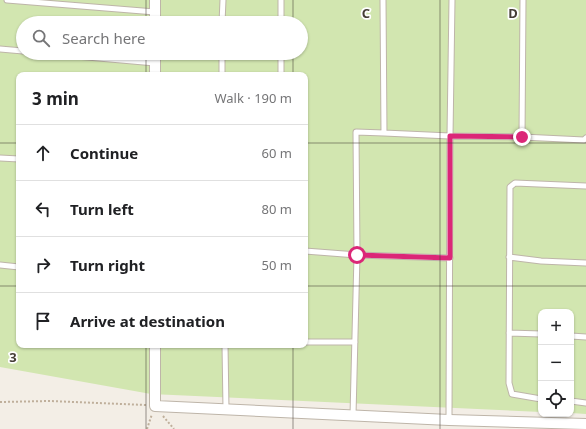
<!DOCTYPE html>
<meta charset="utf-8">
<style>
body{margin:0;font-family:"Noto Sans",sans-serif;background:#f2f2f2;color:#202124}
.controls{position:absolute;right:12px;bottom:12px;display:grid;overflow:hidden;border-radius:8px;box-shadow:0 1px 3px #0004}
.controls button{width:36px;height:36px;display:grid;place-items:center;padding:0;border:0;border-bottom:1px solid #e0e0e0;background:#fff;color:#202124;font:20px sans-serif}
.stop{position:absolute;width:12px;height:12px;margin:-9px;border:3px solid #db2777;border-radius:50%;background:#fff}
.stop.end{background:#db2777;border-color:#fff;box-shadow:0 1px 4px #0008}
.list{margin:0;padding:0;list-style:none}
h2{display:flex;justify-content:space-between;align-items:center;height:52px;margin:0;padding:0 16px;font-size:17px}
h2 small{font-size:13px;font-weight:400;color:#757577}
.list li{display:grid;grid-template-columns:26px 1fr auto;gap:12px;align-items:center;box-sizing:border-box;height:56px;padding:0 16px;border-top:1px solid #e0e0e0}
.list b{display:block;font-size:15px;white-space:nowrap}
.list em{font-size:13px;font-style:normal;color:#757577}
.icon{flex:none;width:22px;height:22px;fill:none;stroke:currentColor;stroke-width:2;stroke-linecap:round;stroke-linejoin:round}
.map{position:relative;flex:none;width:586px;height:429px;overflow:hidden}
.search{position:absolute;background:#fff;box-shadow:0 1px 3px #0004;left:16px;top:16px;width:292px;height:44px;display:flex;align-items:center;gap:10px;box-sizing:border-box;padding:0 14px;border-radius:22px;color:#757577;font-size:15px}
.panel{position:absolute;background:#fff;box-shadow:0 1px 3px #0004;left:16px;top:72px;width:292px;height:276px;border-radius:8px}
.map>svg:first-child{display:block}
.green{fill:#d2e6b0;fill-rule:evenodd}
.lines{fill:none;stroke-linecap:round;stroke-linejoin:round}
.lane-casing{stroke:#beb5a9;stroke-width:7}
.street-casing{stroke:#beb5a9;stroke-width:12}
.path{stroke:#bfaf9b;stroke-width:2;stroke-dasharray:2 2;stroke-linecap:butt}
.lane{stroke:#fff;stroke-width:5}
.street{stroke:#fff;stroke-width:10}
.route{stroke:#db2777;stroke-width:5}
.grid{fill:none;stroke:#453e36;stroke-width:1;stroke-opacity:0.55}
.grid-label{font-size:13px;text-anchor:middle;font-weight:bold;fill:#453e36;stroke:#fff;stroke-width:3.5;stroke-linejoin:round;paint-order:stroke}
</style>
<div class="map">
<svg width="586" height="429" viewBox="0 0 586 429">
<rect width="100%" height="100%" fill="#f3eee6"/>
<path class="green" d="M0 0H586V414L571 413V312H541V412L151 394 0 367ZM23 23H301V53H23ZM19 75H305V345H19Z"/>
<g class="lines">
<defs>
<path id="lane" d="M7 0 155 12
M281 0V23
M383 0 384 133 450 136 452 0
M222 23 223 0
M0 49 23 51
M42 53 155 63
M281 53V75
M222 75V53
M522 137 584 140 586 138
M0 158 19 159
M305 251 357 255 450 258
M509 257 541 261 586 263
M0 265 19 267
M509 333 541 334
M571 336 586 337
M305 342H355
M225 345 226 409
M541 399 512 394 509 383 510 187 515 183 586 186
M571 401 586 403
M353 415 357 255 356 132 384 133
M449 420 450 136 522 137 523 0"/>
<path id="street" d="M155 23V0
M155 75V53
M155 345V406L449 420 586 424"/>
</defs>
<use href="#lane" class="lane-casing"/>
<use href="#street" class="street-casing"/>
<path class="path" d="M0 402 50 401 146 405
M163 416 174 429
M147 429 152 414"/>
<use href="#lane" class="lane"/>
<use href="#street" class="street"/>
</g>
<g class="lines">
<path class="route" d="M357 255 450 258V136L522 137"/>
</g>
<path class="grid" d="M146 0V23M293 0V23M440 0V429M146 53V75M293 53V75M0 143H19M305 143H586M0 286H19M305 286H586M146 345V429M293 345V429"/>
<g class="grid-label">
<text x="366" y="18">C</text>
<text x="513" y="18">D</text>
<text x="13" y="362">3</text>
</g>
</svg>
<div class="controls">
<button>+</button>
<button>−</button>
<button><svg class="icon" aria-label="locate" viewBox="0 0 24 24"><circle cx="12" cy="12" r="6"/><path d="M12 2v4M12 18v4M2 12h4M18 12h4"/></svg></button>
</div>
<div class="stop" style="left:357px;top:255px"></div>
<div class="stop end" style="left:522px;top:137px"></div>
<div class="search"><svg class="icon" aria-label="search" viewBox="0 0 24 24"><circle cx="10" cy="10" r="6"/><path d="M15 15l6 6"/></svg>Search here</div>
<section class="panel">
<h2>3 min<small>Walk · 190 m</small></h2>
<ul class="list">
<li><svg class="icon" aria-label="ahead" viewBox="0 0 24 24"><path d="M12 20V5M6 11l6-6 6 6"/></svg><div><b>Continue</b></div><em>60 m</em></li>
<li><svg class="icon" aria-label="left" viewBox="0 0 24 24"><path d="M17 20v-9H6M10 6l-5 5 5 5"/></svg><div><b>Turn left</b></div><em>80 m</em></li>
<li><svg class="icon" aria-label="right" viewBox="0 0 24 24"><path d="M7 20v-9h11M14 6l5 5-5 5"/></svg><div><b>Turn right</b></div><em>50 m</em></li>
<li><svg class="icon" aria-label="arrive" viewBox="0 0 24 24"><path d="M6 21V4h12l-3 4 3 4H6"/></svg><div><b>Arrive at destination</b></div></li>
</ul>
</section>
</div>
